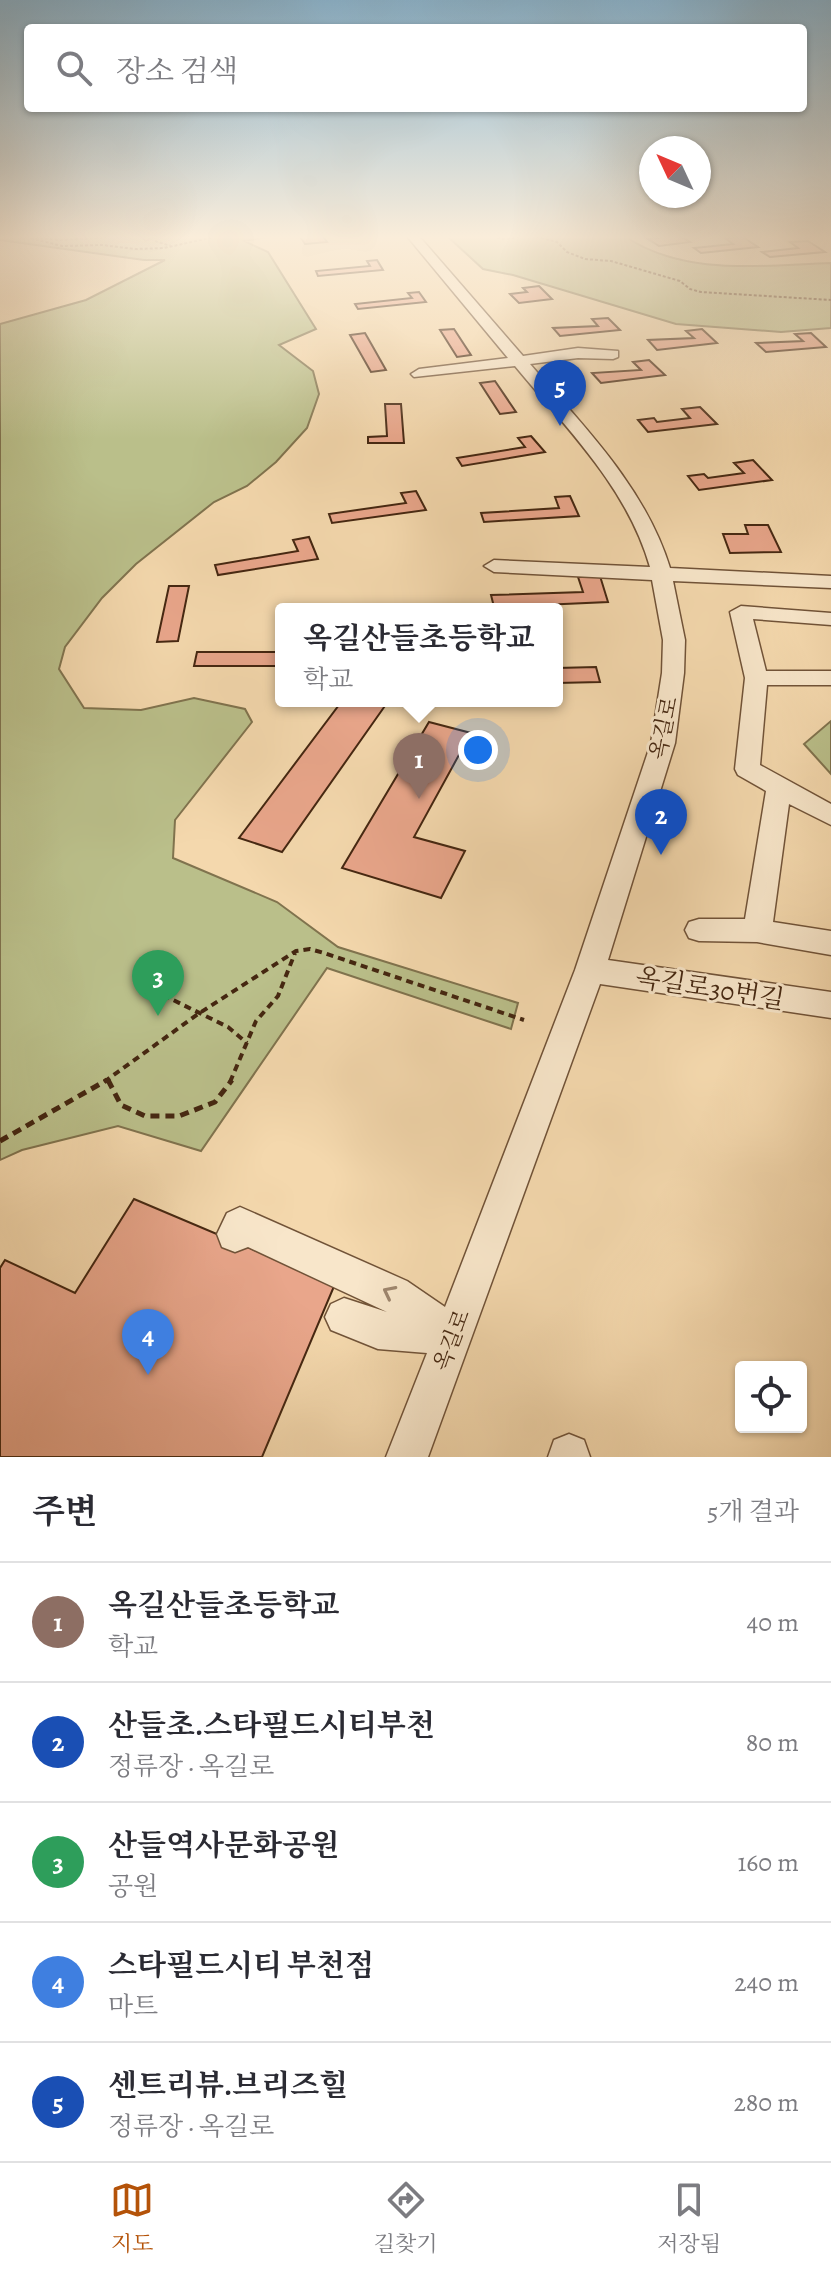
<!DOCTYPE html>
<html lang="ko">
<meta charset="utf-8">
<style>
body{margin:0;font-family:Alegreya,"Noto Serif KR",serif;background:#f7f7f7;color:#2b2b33}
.controls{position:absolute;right:24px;bottom:24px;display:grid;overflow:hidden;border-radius:8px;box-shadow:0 2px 6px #0004}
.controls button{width:72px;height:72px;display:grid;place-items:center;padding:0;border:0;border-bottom:2px solid #e1e1e2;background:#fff;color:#2b2b33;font:40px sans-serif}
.compass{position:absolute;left:639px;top:136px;width:72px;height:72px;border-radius:50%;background:#fff;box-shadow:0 2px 6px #0004;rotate:314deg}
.you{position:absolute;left:478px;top:750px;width:28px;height:28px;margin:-20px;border:6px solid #fff;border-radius:50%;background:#1a73e8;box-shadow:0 0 0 12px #1a73e833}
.badge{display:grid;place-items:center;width:52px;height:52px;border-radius:50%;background:#b45309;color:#fff;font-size:26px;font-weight:700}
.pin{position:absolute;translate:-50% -66px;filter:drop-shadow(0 2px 4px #0008)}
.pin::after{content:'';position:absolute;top:42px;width:28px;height:24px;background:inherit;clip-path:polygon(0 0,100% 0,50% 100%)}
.popup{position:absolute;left:275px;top:603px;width:288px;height:104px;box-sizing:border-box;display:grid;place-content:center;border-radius:8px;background:#fff;filter:drop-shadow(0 2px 6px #0005);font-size:26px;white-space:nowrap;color:#7c7c81}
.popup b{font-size:30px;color:#2b2b33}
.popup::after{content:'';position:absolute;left:50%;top:100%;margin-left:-16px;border:16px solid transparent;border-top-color:#fff}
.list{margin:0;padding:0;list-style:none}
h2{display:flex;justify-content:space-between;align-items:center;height:104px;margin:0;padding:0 32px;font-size:34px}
h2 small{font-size:26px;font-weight:400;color:#7c7c81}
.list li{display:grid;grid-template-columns:52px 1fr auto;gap:24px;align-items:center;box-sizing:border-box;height:120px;padding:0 32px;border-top:2px solid #e1e1e2}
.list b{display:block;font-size:30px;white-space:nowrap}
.list p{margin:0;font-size:26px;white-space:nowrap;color:#7c7c81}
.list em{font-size:26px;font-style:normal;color:#7c7c81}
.icon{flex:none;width:44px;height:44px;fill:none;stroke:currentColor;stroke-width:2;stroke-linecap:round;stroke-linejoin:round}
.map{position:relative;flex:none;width:831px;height:1457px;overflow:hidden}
.search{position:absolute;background:#fff;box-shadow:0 2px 6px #0004;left:24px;right:24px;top:24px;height:88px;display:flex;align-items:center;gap:20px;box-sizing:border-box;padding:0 28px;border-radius:8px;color:#7c7c81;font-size:30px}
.sheet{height:704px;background:#fff}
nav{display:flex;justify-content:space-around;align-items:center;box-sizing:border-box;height:112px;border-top:2px solid #e1e1e2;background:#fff;font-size:22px;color:#7c7c81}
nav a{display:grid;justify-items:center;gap:4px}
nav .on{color:#b45309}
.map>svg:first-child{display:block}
.green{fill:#babf8a;stroke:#80734e;stroke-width:2}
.building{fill:#e9a68b;stroke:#452711;stroke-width:2}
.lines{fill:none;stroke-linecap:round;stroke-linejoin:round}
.minor-casing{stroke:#715338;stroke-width:3}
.path-far2{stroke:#452711;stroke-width:2;stroke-dasharray:3 2;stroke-linecap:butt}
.path-far1{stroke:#452711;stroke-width:4;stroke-dasharray:7 5;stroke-linecap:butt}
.path{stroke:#452711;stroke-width:5;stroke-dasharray:9 6;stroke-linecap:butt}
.minor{fill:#f8e6ca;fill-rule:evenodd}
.oneway{stroke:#9e866e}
.labels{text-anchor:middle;stroke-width:6;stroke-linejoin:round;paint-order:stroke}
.street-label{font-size:22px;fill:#452711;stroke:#f8e6ca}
.near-street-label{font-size:26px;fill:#452711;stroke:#f8e6ca}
</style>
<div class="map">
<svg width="831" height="1457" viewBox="0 0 831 1457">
<rect width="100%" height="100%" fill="#f4d8ad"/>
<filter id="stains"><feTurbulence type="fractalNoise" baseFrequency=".0025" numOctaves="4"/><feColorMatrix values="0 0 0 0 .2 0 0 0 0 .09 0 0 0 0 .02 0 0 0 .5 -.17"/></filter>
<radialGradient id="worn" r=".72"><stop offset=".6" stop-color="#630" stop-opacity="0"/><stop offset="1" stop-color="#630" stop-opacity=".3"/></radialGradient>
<path class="green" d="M0 235 67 237 267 235V237L244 241 268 252 316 329 279 345 313 371 319 394 307 428 276 462 247 486 214 502 136 564 102 598 65 647 59 669 84 708 141 710 194 698 245 709 252 722 175 820 173 858 277 902 338 947 518 1003 511 1029 327 968 201 1151 118 1126 22 1150 0 1160V324L86 300 165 260H144L0 240Z
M446 235H623C683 277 761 265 831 263V328L781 332 676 324 513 275 483 269Z
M831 721V774L804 744Z"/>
<path class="building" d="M299 235H322L327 242 305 244Z
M664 235H678L690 242 659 246 648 239 667 237Z
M743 237 758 247 701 253 694 248 733 244 725 238Z
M808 241 825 252 770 257 762 252 798 248 790 242Z
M377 260 383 270 318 276 316 271 370 266 367 261Z
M539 286 552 299 519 303 510 294 527 292 523 288Z
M419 292 426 302 358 309 355 304 412 298 408 293Z
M608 318 620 330 560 336 553 328 598 326 592 319Z
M454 329 471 355 457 357 440 330Z
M702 329 717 343 657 350 648 340 694 338 686 331Z
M365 333 373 347 386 370 371 372 350 335Z
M811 333 826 347 766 352 756 343 803 341 795 334Z
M649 360 665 375 601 383 592 373 641 370 633 362Z
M495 381 516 412 500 414 480 383Z
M385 404H401L404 443H368V437L387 436Z
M700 407 717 424 648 432 638 420 654 418 657 422 690 418 682 409Z
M531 436 545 452 462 466 457 458 525 447 518 438Z
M753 460 772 480 699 490 688 476 704 474 708 478 744 473 734 463Z
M416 491 426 510 332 523 329 514 406 503 401 493Z
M570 496 579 516 484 522 481 513 559 508 555 497Z
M745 525H768L781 552 730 553 723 534H748Z
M309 537 318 559 218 575 215 565 298 551 293 540Z
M600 576 608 602 494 607 491 595 583 592 578 577Z
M169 586H189L178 641 157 642Z
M197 652H281V666H194Z
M596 667 600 682 557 683V668Z
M342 701 387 703 282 852 239 838Z
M429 722 471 733 414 837 465 851 441 898 342 868Z
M134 1199 335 1284 262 1457H0V1268L5 1260 75 1293Z"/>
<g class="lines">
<defs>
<path id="minor" d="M140 235H152V236L146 240Z
M406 235H418L523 356 578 348 618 351V357L613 359 578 358 530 364C584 427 645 487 670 568L831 576V588L673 581 685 640 684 673 675 743 608 960 831 992V1018L600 984 428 1457H386L427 1353 378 1349 331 1330 325 1317 331 1304 344 1298 387 1312 248 1247 235 1252 222 1247 217 1234 227 1213 240 1207 407 1281 445 1307 575 970 651 743 662 673 663 640 652 580 494 572 484 566 494 560 650 567C627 487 567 429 515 366L414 377 411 374 419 369 508 358Z
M741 606 831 613V625L753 619 766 671H831V685H767L760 765 831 804V825L789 804 773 922 831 931V955L757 942 699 941 689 938 685 930 689 922 699 919H745L766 791 738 775 735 769 745 678 730 612Z
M569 1434 584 1440 590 1457H548L554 1440Z"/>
</defs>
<use href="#minor" class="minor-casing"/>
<path class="path-far2" d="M0 235 61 240 132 236
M159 235H169
M482 235 505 239 530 235 557 242 567 252 585 259 611 261 680 281 690 289 701 292 831 300
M31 238 62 246 102 245 135 249 164 248 223 235
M155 241 171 246"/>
<path class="path-far1" d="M163 995 228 1027 247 1043
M104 1082 198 1014 296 951 310 949 324 953 524 1020
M230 1082 256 1021 278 996 295 953"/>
<path class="path" d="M108 1080 121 1105 145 1116H179L215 1102 232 1080
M0 1141 107 1080"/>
<use href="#minor" class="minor"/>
</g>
<defs><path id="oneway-chevron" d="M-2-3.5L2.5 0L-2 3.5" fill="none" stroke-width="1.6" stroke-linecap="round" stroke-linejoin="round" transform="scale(2)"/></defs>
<use class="oneway" href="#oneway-chevron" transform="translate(389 1292) rotate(-153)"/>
<linearGradient id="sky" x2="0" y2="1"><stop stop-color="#8ab6d2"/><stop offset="0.54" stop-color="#faedda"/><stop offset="1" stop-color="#faedda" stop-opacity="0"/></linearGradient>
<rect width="831" height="439" fill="url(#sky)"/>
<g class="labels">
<g class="street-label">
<text transform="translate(663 728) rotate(-78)" y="8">옥길로</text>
<text transform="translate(451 1340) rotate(-69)" y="8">옥길로</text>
</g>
<g class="near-street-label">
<text transform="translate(710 988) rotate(9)" y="9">옥길로30번길</text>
</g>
</g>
<rect width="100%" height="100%" filter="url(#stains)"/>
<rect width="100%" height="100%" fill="url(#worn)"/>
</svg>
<div class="controls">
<button><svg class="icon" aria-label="locate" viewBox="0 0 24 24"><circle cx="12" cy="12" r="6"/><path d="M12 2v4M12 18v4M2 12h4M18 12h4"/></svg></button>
</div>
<svg class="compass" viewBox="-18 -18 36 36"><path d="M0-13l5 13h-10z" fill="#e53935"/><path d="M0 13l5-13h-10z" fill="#7c7c81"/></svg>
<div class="you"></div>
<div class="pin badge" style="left:419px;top:799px;background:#8d6e63">1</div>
<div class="popup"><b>옥길산들초등학교</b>학교</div>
<div class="pin badge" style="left:661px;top:855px;background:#1a4fb4">2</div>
<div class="pin badge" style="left:158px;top:1016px;background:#2e9e5b">3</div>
<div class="pin badge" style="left:148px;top:1375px;background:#3f7fe0">4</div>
<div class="pin badge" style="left:560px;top:426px;background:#1a4fb4">5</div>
<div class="search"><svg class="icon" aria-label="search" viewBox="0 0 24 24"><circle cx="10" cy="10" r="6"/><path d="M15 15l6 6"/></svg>장소 검색</div>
</div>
<section class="sheet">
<h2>주변<small>5개 결과</small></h2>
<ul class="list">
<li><span class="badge" style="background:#8d6e63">1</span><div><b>옥길산들초등학교</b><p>학교</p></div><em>40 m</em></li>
<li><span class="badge" style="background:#1a4fb4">2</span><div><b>산들초.스타필드시티부천</b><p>정류장 · 옥길로</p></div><em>80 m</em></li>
<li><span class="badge" style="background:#2e9e5b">3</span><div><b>산들역사문화공원</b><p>공원</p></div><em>160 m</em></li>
<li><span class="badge" style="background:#3f7fe0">4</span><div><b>스타필드시티 부천점</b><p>마트</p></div><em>240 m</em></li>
<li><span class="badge" style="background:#1a4fb4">5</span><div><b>센트리뷰.브리즈힐</b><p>정류장 · 옥길로</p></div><em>280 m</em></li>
</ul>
</section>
<nav>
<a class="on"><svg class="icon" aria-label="map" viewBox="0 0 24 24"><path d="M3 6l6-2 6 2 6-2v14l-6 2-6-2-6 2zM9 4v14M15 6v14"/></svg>지도</a>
<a><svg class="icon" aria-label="directions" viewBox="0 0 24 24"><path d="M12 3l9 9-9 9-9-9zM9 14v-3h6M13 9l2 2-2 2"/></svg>길찾기</a>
<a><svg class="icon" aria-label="saved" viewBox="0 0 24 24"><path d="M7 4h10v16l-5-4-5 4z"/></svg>저장됨</a>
</nav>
